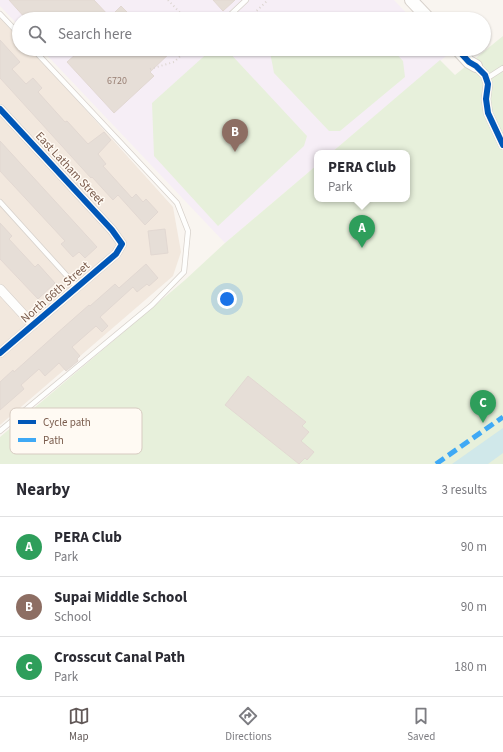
<!DOCTYPE html>
<style>
body{margin:0;font-family:"Source Sans 3",sans-serif;background:#f7f7f7;color:#2b2b33}
.you{position:absolute;left:227px;top:299px;width:14px;height:14px;margin:-10px;border:3px solid #fff;border-radius:50%;background:#1a73e8;box-shadow:0 0 0 6px #1a73e833}
.badge{display:grid;place-items:center;width:26px;height:26px;border-radius:50%;background:#625958;color:#fff;font-size:13px;font-weight:700}
.pin{position:absolute;translate:-50% -33px;filter:drop-shadow(0 1px 2px #0008)}
.pin::after{content:'';position:absolute;top:21px;width:14px;height:12px;background:inherit;clip-path:polygon(0 0,100% 0,50% 100%)}
.popup{position:absolute;left:314px;top:150px;width:96px;height:52px;box-sizing:border-box;display:grid;place-content:center;border-radius:8px;background:#fff;filter:drop-shadow(0 1px 3px #0005);font-size:13px;white-space:nowrap;color:#7c7c81}
.popup b{font-size:15px;color:#2b2b33}
.popup::after{content:'';position:absolute;left:50%;top:100%;margin-left:-8px;border:8px solid transparent;border-top-color:#fff}
.list{margin:0;padding:0;list-style:none}
h2{display:flex;justify-content:space-between;align-items:center;height:52px;margin:0;padding:0 16px;font-size:17px}
h2 small{font-size:13px;font-weight:400;color:#7c7c81}
.list li{display:grid;grid-template-columns:26px 1fr auto;gap:12px;align-items:center;box-sizing:border-box;height:60px;padding:0 16px;border-top:1px solid #e1e1e2}
.list b{display:block;font-size:15px;white-space:nowrap}
.list p{margin:0;font-size:13px;white-space:nowrap;color:#7c7c81}
.list em{font-size:13px;font-style:normal;color:#7c7c81}
.icon{flex:none;width:22px;height:22px;fill:none;stroke:currentColor;stroke-width:2;stroke-linecap:round;stroke-linejoin:round}
.map{position:relative;flex:none;width:503px;height:464px;overflow:hidden}
.search{position:absolute;background:#fff;box-shadow:0 1px 3px #0004;left:12px;right:12px;top:12px;height:44px;display:flex;align-items:center;gap:10px;box-sizing:border-box;padding:0 14px;border-radius:22px;color:#7c7c81;font-size:15px}
.sheet{height:232px;background:#fff}
nav{display:flex;justify-content:space-around;align-items:center;box-sizing:border-box;height:56px;border-top:1px solid #e1e1e2;background:#fff;font-size:11px;color:#7c7c81}
nav a{display:grid;justify-items:center;gap:2px}
nav .on{color:#625958}
.map>svg:first-child{display:block}
.residential{fill:#f2e8de}
.education{fill:#f6eef6}
.green{fill:#e7f0db}
.water{fill:#d0e8ea}
.building{fill:#e6ded7;stroke:#e2d8d2}
.lines{fill:none;stroke-linecap:round;stroke-linejoin:round}
.service-casing{stroke:#d7d1cb;stroke-width:6}
.minor-casing{stroke:#d7d1cb;stroke-width:10}
.tertiary-casing{stroke:#d7d1cb;stroke-width:14}
.path{stroke:#dcd5d0;stroke-width:2;stroke-dasharray:1 3;stroke-linecap:butt}
.service{stroke:#fefefd;stroke-width:4.5}
.minor{stroke:#fefefd;stroke-width:9}
.tertiary{stroke:#fefefd;stroke-width:12}
.quiet{stroke:#3fa9f5;stroke-width:5;stroke-dasharray:10 5;stroke-linecap:butt}
.cycleway-casing{stroke:#fffaf3;stroke-width:8}
.cycleway{stroke:#0057b8;stroke-width:6}
.labels{text-anchor:middle;stroke-width:3;stroke-linejoin:round;paint-order:stroke}
.number-label{font-size:10px;fill:#977e72}
.street-label{font-size:12px;fill:#7a5c4d;stroke:#fffaf3}
.key{fill:#fffaf3;stroke:#d7cbc1;stroke-width:1}
.key-label{font-size:11px;fill:#7a5c4d}
</style>
<div class="map">
<svg width="503" height="464" viewBox="0 0 503 464">
<rect width="100%" height="100%" fill="#f9f5f0"/>
<path class="residential" d="M0 15 19 36V49H31L173 207 181 252 173 276 0 425Z"/>
<path class="education" d="M0 0H394L412 19H19V26L0 6Z
M41 49H440L446 56 331 153H317V165L225 243Z"/>
<path class="green" d="M503 36V464H0V437L185 280 225 243 317 165V199H407V153H331L440 60 455 75Z
M212 49H226L307 136 304 146 218 226 154 156 152 103Z
M275 49H392L403 61 405 77 340 131H329L274 73 270 52Z"/>
<path class="water" d="M503 428V453L488 464H452Z"/>
<path class="building" d="M9 0H94L110 17 121 6 134 19H26Z
M213 0H235L223 11Z
M0 40 20 62 12 69 26 84 33 78 42 88 38 92 65 122 67 121 88 144 104 132 111 140 98 154 106 164 103 166 132 198 136 194 143 202 146 199 158 212 145 225 118 195 113 200 92 177 91 178 0 78Z
M72 49H174L150 72 154 76 114 113 67 62 76 54Z
M0 141 97 247 85 258 79 252 73 257 61 244 65 241 0 171Z
M0 223 12 236 9 239 35 267 38 264 55 283 38 299 0 259Z
M165 229 168 253 151 255 148 231Z
M146 264 158 278 149 286 147 284 137 292 133 287 100 317 108 326 102 332 96 326 72 347 80 356 77 359 78 361 66 371 59 363 45 376 39 369 21 385 24 389 0 410V382L13 370 14 372 64 327 89 305 90 306 115 284 119 288Z
M248 376 306 422 302 426 309 432 301 441 314 452 307 460 305 458 299 464 225 405Z"/>
<g class="lines">
<defs>
<path id="service" d="M0 14 19 34
M226 19 246 0
M486 79 503 68
M0 202 77 287
M0 431 152 305 184 272 188 231 177 203 33 49"/>
<path id="minor" d="M476 66 485 75 488 84 486 99 488 113 503 145
M0 109 112 230 122 244 116 254 0 353
M0 289 33 325"/>
<path id="tertiary" d="M411 0 429 19
M457 49 469 62 476 66"/>
</defs>
<use href="#service" class="service-casing"/>
<use href="#minor" class="minor-casing"/>
<use href="#tertiary" class="tertiary-casing"/>
<path class="path" d="M168 0 186 19
M248 19 268 0
M150 69 174 62 188 49"/>
<use href="#service" class="service"/>
<use href="#minor" class="minor"/>
<use href="#tertiary" class="tertiary"/>
<path class="quiet" d="M436 464 503 417"/>
<defs>
<path id="cycleway" d="M457 49 469 62 476 66 485 75 488 84 486 99 488 113 503 145
M0 109 112 230 122 244 116 254 0 353"/>
</defs>
<use href="#cycleway" class="cycleway-casing"/>
<use href="#cycleway" class="cycleway"/>
</g>
<g class="labels">
<g class="number-label">
<text x="117" y="84">6720</text>
</g>
<g class="street-label">
<text transform="translate(70 168) rotate(47)" y="4">East Latham Street</text>
<text transform="translate(55 292) rotate(-41)" y="4">North 66th Street</text>
</g>
</g>
<rect x="10" y="408" width="132" height="46" rx="6" class="key"/>
<rect x="18" y="420" width="18" height="4" fill="#0057b8"/>
<rect x="18" y="438" width="18" height="4" fill="#3fa9f5"/>
<g class="key-label">
<text x="43" y="426">Cycle path</text>
<text x="43" y="444">Path</text>
</g>
</svg>
<div class="you"></div>
<div class="pin badge" style="left:362px;top:248px;background:#2e9e5b">A</div>
<div class="popup"><b>PERA Club</b>Park</div>
<div class="pin badge" style="left:235px;top:152px;background:#8d6e63">B</div>
<div class="pin badge" style="left:483px;top:423px;background:#2e9e5b">C</div>
<div class="search"><svg class="icon" aria-label="search" viewBox="0 0 24 24"><circle cx="10" cy="10" r="6"/><path d="M15 15l6 6"/></svg>Search here</div>
</div>
<section class="sheet">
<h2>Nearby<small>3 results</small></h2>
<ul class="list">
<li><span class="badge" style="background:#2e9e5b">A</span><div><b>PERA Club</b><p>Park</p></div><em>90 m</em></li>
<li><span class="badge" style="background:#8d6e63">B</span><div><b>Supai Middle School</b><p>School</p></div><em>90 m</em></li>
<li><span class="badge" style="background:#2e9e5b">C</span><div><b>Crosscut Canal Path</b><p>Park</p></div><em>180 m</em></li>
</ul>
</section>
<nav>
<a class="on"><svg class="icon" aria-label="map" viewBox="0 0 24 24"><path d="M3 6l6-2 6 2 6-2v14l-6 2-6-2-6 2zM9 4v14M15 6v14"/></svg>Map</a>
<a><svg class="icon" aria-label="directions" viewBox="0 0 24 24"><path d="M12 3l9 9-9 9-9-9zM9 14v-3h6M13 9l2 2-2 2"/></svg>Directions</a>
<a><svg class="icon" aria-label="saved" viewBox="0 0 24 24"><path d="M7 4h10v16l-5-4-5 4z"/></svg>Saved</a>
</nav>
